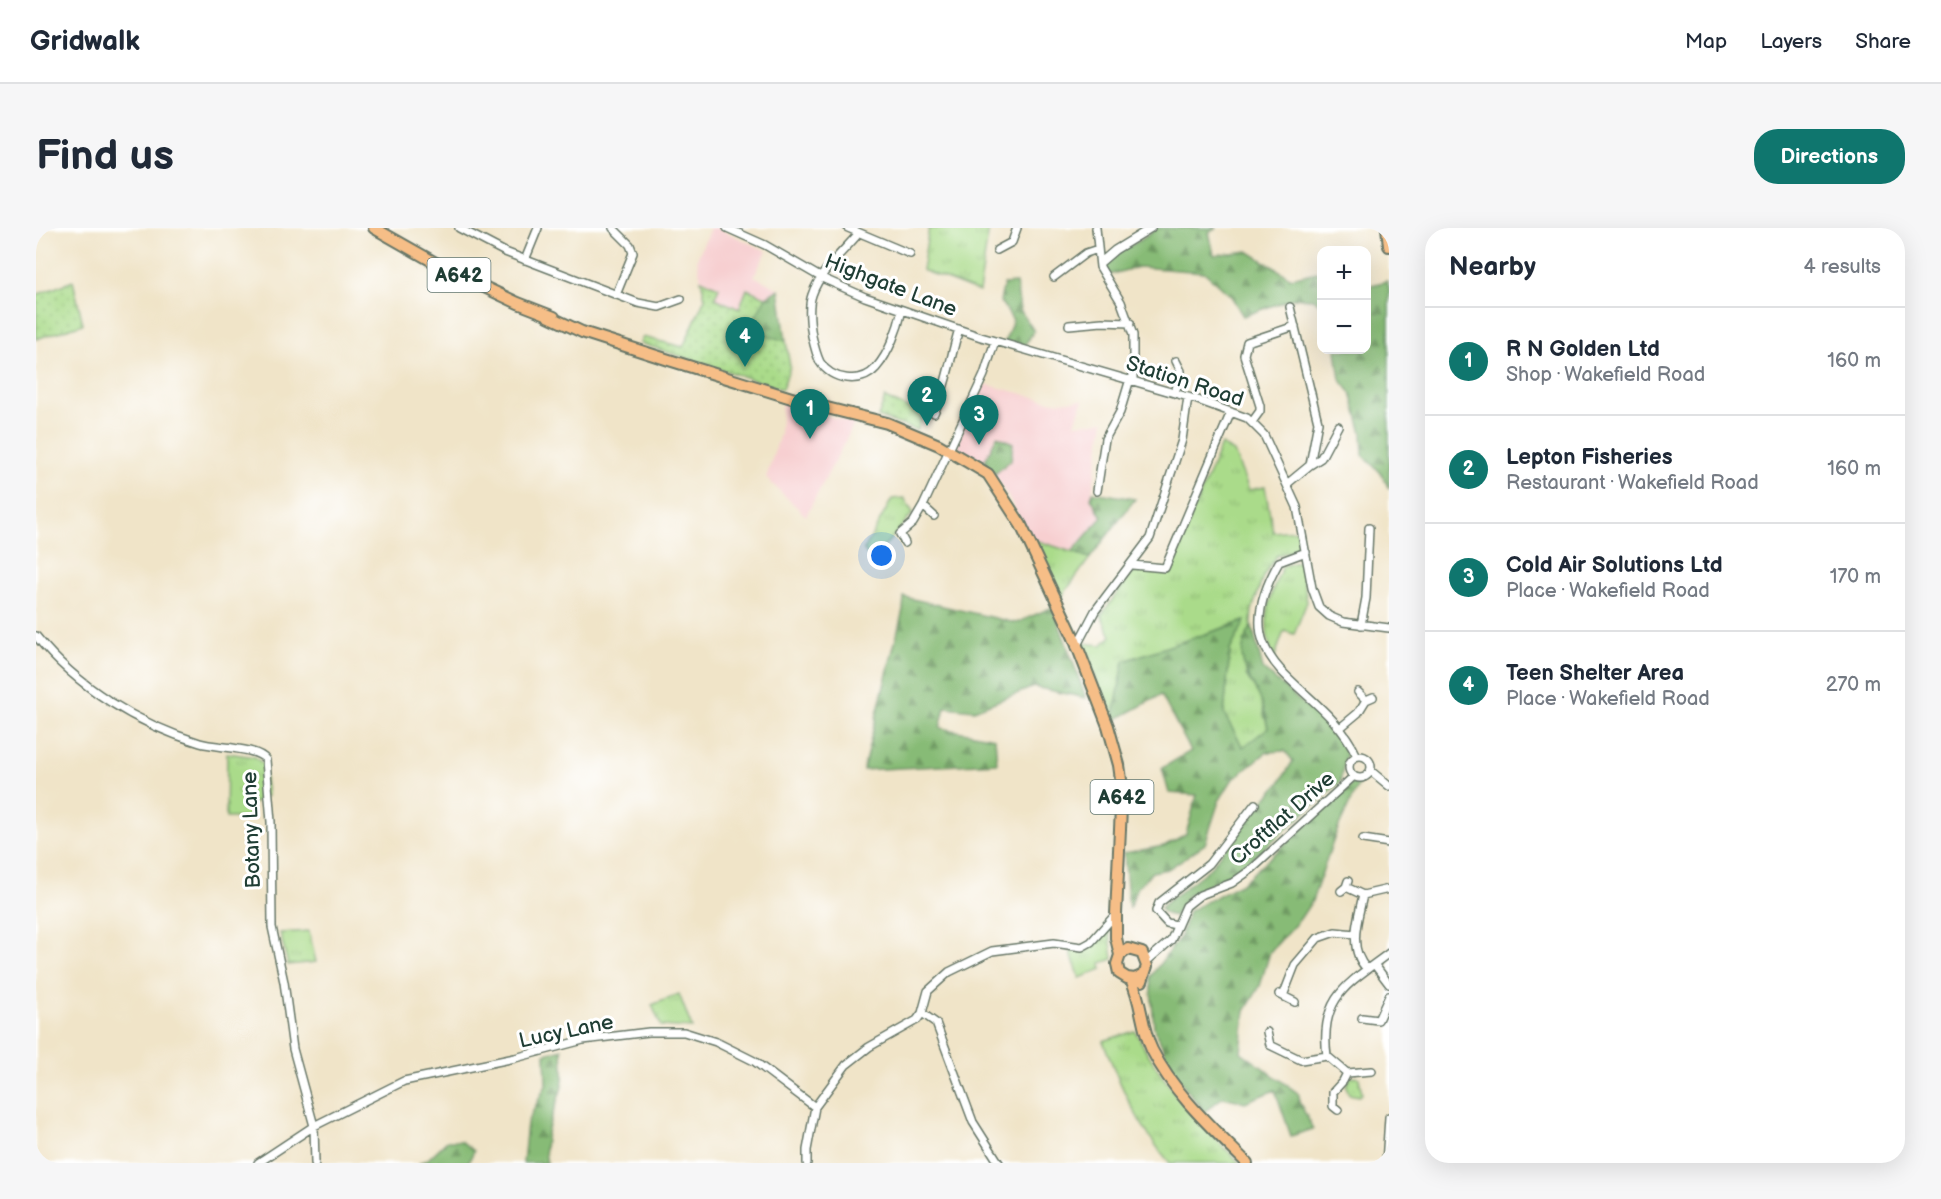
<!DOCTYPE html>
<meta charset="utf-8">
<style>
body{margin:0;font-family:"Balsamiq Sans",sans-serif;background:#f6f6f7;color:#1f2937}
.controls{position:absolute;right:18px;top:18px;display:grid;overflow:hidden;border-radius:12px;box-shadow:0 6px 24px #0002}
.controls button{width:54px;height:54px;display:grid;place-items:center;padding:0;border:0;border-bottom:2px solid #e0e1e3;background:#fff;color:#1f2937;font:30px sans-serif}
.you{position:absolute;left:846px;top:328px;width:21px;height:21px;margin:-15px;border:4px solid #fff;border-radius:50%;background:#1a73e8;box-shadow:0 0 0 9px #1a73e833}
.badge{display:grid;place-items:center;width:39px;height:39px;border-radius:50%;background:#0f766e;color:#fff;font-size:20px;font-weight:700}
.pin{position:absolute;translate:-50% -50px;filter:drop-shadow(0 2px 3px #0008)}
.pin::after{content:'';position:absolute;top:32px;width:21px;height:18px;background:inherit;clip-path:polygon(0 0,100% 0,50% 100%)}
.list{margin:0;padding:0;list-style:none}
h2{display:flex;justify-content:space-between;align-items:center;height:78px;margin:0;padding:0 24px;font-size:26px}
h2 small{font-size:20px;font-weight:400;color:#747a83}
.list li{display:grid;grid-template-columns:39px 1fr auto;gap:18px;align-items:center;box-sizing:border-box;height:108px;padding:0 24px;border-top:2px solid #e0e1e3}
.list b{display:block;font-size:22px;white-space:nowrap}
.list p{margin:0;font-size:20px;white-space:nowrap;color:#747a83}
.list em{font-size:20px;font-style:normal;color:#747a83}
.map{position:relative;flex:none;width:1353px;height:935px;overflow:hidden;border-radius:24px}
header{display:flex;align-items:center;gap:36px;box-sizing:border-box;height:84px;padding:0 30px;background:#fff;border-bottom:2px solid #e0e1e3}
header strong{font-size:28px}
nav{display:flex;gap:33px;margin-inline-start:auto;font-size:21px}
.intro{display:flex;align-items:center;justify-content:space-between;box-sizing:border-box;height:144px;padding:0 36px}
h1{margin:0;font-size:42px}
.button{padding:15px 27px;border-radius:24px;background:#0f766e;color:#fff;font-size:21px;font-weight:700}
main{display:flex;gap:36px;padding:0 36px}
aside{flex:1;background:#fff;border-radius:24px;box-shadow:0 6px 24px #0002}
.map>svg:first-child{display:block}
.built{fill:#f7cfd0}
.grass{fill:url(#grass-tufts);stroke:#648c5f;stroke-width:1.5}
.forest{fill:url(#forest-firs);stroke:#537c55;stroke-width:1.5}
.park{fill:url(#park-dots);stroke:#648c5f;stroke-width:1.5}
.lines{fill:none;stroke-linecap:round;stroke-linejoin:round}
.minor-casing{stroke:#687768;stroke-width:10}
.highway-casing{stroke:#687768;stroke-width:14}
.minor{stroke:#fff;stroke-width:7}
.highway{stroke:#f6be87;stroke-width:10}
.labels{text-anchor:middle;stroke-width:6;stroke-linejoin:round;paint-order:stroke}
.shield{fill:#fff;stroke:#627771;stroke-width:1.5}
.shield-label{font-size:20px;font-weight:bold;fill:#1f3d34}
.street-label{font-size:21px;fill:#1f3d34;stroke:#fff}
</style>
<header>
<strong>Gridwalk</strong>
<nav><a>Map</a><a>Layers</a><a>Share</a></nav>
</header>
<div class="intro"><h1>Find us</h1><a class="button">Directions</a></div>
<main>
<div class="map">
<svg width="1353" height="935" viewBox="0 0 1353 935">
<defs>
<pattern id="grass-tufts" width="24" height="20" patternUnits="userSpaceOnUse" patternTransform="scale(1.5)"><rect width="24" height="20" fill="#aadb8a"/><path d="M3 7l-1-3M5 7V3M7 7l1-3M15 17l-1-3M17 17v-4M19 17l1-3" fill="none" stroke="#92bd78"/></pattern>
<pattern id="forest-firs" width="22" height="20" patternUnits="userSpaceOnUse" patternTransform="scale(1.5)"><rect width="22" height="20" fill="#87bb76"/><path d="M5 1l3.5 6h-7zM16 11l3.5 6h-7z" fill="#6e9962"/></pattern>
<pattern id="park-dots" width="8" height="8" patternUnits="userSpaceOnUse" patternTransform="scale(1.5)"><rect width="8" height="8" fill="#aadb8a"/><path d="M2 2h.1M6 6h.1" fill="none" stroke="#92bd78" stroke-width="1.8" stroke-linecap="round"/></pattern>
</defs>
<rect width="100%" height="100%" fill="#fff"/>
<filter id="ink" filterUnits="userSpaceOnUse"><feTurbulence type="fractalNoise" baseFrequency=".0167" numOctaves="2"/><feDisplacementMap in="SourceGraphic" scale="12" xChannelSelector="R" yChannelSelector="G"/><feConvolveMatrix kernelMatrix="1 2 1 2 8 2 1 2 1" color-interpolation-filters="sRGB"/></filter>
<filter id="wash" filterUnits="userSpaceOnUse"><feTurbulence type="fractalNoise" baseFrequency=".008" numOctaves="4" result="noise"/><feDisplacementMap in="SourceGraphic" scale="24" xChannelSelector="R" yChannelSelector="G"/><feGaussianBlur stdDeviation="1.35" result="paint"/><feColorMatrix in="noise" values="0 0 0 0 0 0 0 0 0 0 0 0 0 0 0 0 0 1.4 0 .05"/><feComposite in="paint" operator="in"/></filter>
<g filter="url(#wash)">
<rect width="100%" height="100%" fill="#f0e4c8"/>
<path class="built" d="M674 0H681L731 23 718 48 743 61 730 69 711 61 703 81 678 70 683 59 665 52 661 31Z
M949 156 1018 174 1047 172 1039 196 1068 193 1055 270 1067 289 1036 324 996 311 959 246 975 232 961 208 948 234 922 220 919 215Z
M746 173 818 196 770 288 730 250 744 206Z"/>
<path class="grass" d="M893 0H953L943 64 886 42Z
M1185 217 1198 224 1213 262 1229 259 1237 304 1261 302 1265 320 1240 328 1227 349 1216 382 1210 447 1224 469 1232 500 1207 520 1188 486 1194 422 1208 393 1088 433 1077 493 1046 415 1066 417 1075 408 1065 387 1099 341 1132 344Z
M868 270 877 285 835 334 828 322 856 271Z
M996 311 1054 330 1024 371Z
M1265 333 1271 374 1258 406 1248 403 1238 431C1224 399 1232 368 1247 338Z
M191 525 219 529 227 536 231 568H223V572L213 578V590H190Z
M1073 698 1077 731 1065 735 1066 741 1044 750 1034 723 1057 719Z
M273 703 280 734 252 737 244 705Z
M643 766 656 800 625 798 616 777Z
M1099 803C1130 861 1158 890 1204 935H1134C1102 899 1084 857 1067 813Z"/>
<path class="forest" d="M1120 0H1181L1173 4 1178 27 1212 23 1255 50 1281 44 1285 48V78L1278 71 1258 70 1207 88 1195 68 1168 44 1102 39 1072 47 1069 38C1081 18 1106 17 1120 0Z
M1351 53 1353 61V261L1345 245 1327 227 1326 205 1315 165 1304 151 1300 122H1330L1331 58Z
M980 55 984 82 998 103 988 118 969 113 977 92 964 73 968 56Z
M743 61 750 113 732 109 718 91 730 69Z
M961 208 977 215 975 232 959 246 948 234Z
M1057 264 1099 271 1054 330 1036 324 1066 289 1055 270Z
M868 369 980 395 1017 379 1050 470 998 459 938 482 909 479 904 500 959 510 961 535 827 542 867 382Z
M1209 393 1194 422 1188 486 1207 519 1232 500C1230 490 1228 478 1223 468 1209 441 1197 429 1216 398L1227 441 1302 506 1310 526 1304 555 1204 641 1151 668 1139 688 1130 686 1124 681 1127 677 1173 641 1213 588 1243 556 1257 533 1249 523 1231 524 1196 552 1183 573 1169 616 1132 641 1116 644 1101 660 1093 681 1088 625 1128 618 1150 606 1161 567 1133 565 1126 540 1155 523 1125 467 1077 493 1088 433Z
M1324 553 1300 605 1276 673 1264 691 1234 724 1224 758 1209 783 1205 824 1263 866V873L1277 901 1255 908 1239 862 1209 874 1187 869 1168 884 1137 843 1118 799 1114 749 1144 709 1153 683 1206 655 1316 556Z
M526 821C526 832 529 847 526 858 519 884 504 908 511 935H487L491 895 510 857 509 826Z
M411 913H425L438 923 432 935H383L392 931Z"/>
<path class="park" d="M665 52 683 59 679 70 703 81 711 61 730 69 718 91 732 108 750 113 754 139 746 161 604 115 607 109 647 119 669 70Z
M37 53 47 96 0 111V67Z
M849 170 887 187 881 202 842 189Z
M1320 848 1323 850 1326 866 1323 868 1313 866 1310 858 1314 849Z"/>
</g>
<g filter="url(#ink)">
<g class="lines">
<defs>
<path id="minor" d="M423 0 469 24 602 75 623 79 645 71
M577 0 594 17 597 25 580 67
M691 0 729 17 786 50 829 69 945 109 1159 171 1211 190 1228 207 1261 279 1276 360 1283 379 1293 388 1307 394 1353 400
M812 0 874 26
M1060 0 1064 39 1085 74 1097 107V152
M823 5C807 24 784 43 776 67 772 78 774 96 776 108 778 117 780 126 784 134 795 152 825 157 840 140 853 125 862 101 866 82
M961 22 976 14 981 0
M489 32 502 0
M1065 34 1079 22 1115 0
M1018 49 1050 25 1062 21
M1033 97 1066 94 1094 95
M1139 165 1145 143 1140 133
M898 185C911 157 914 130 923 101
M1216 194 1224 183V178L1208 127 1211 114 1259 98
M1274 237 1285 230 1302 198
M1251 256 1274 237 1282 194 1254 79
M1061 263 1069 211 1084 184 1094 151
M887 278 898 288
M869 315 864 306 877 295 887 278 948 147 959 113
M1270 324 1243 334C1181 443 1285 450 1321 528
M1096 337 1129 340 1195 184
M1325 397 1330 370 1333 300
M0 408C41 459 101 496 164 515 181 520 221 519 230 532L235 594 236 699 248 754 257 821 278 898 279 935
M1040 419 1059 383 1114 310 1146 212 1152 169
M1322 464 1330 472
M1304 500 1322 485 1330 472 1337 469
M1313 539a11 11 0 1 1 22 0a11 11 0 1 1-22 0Z
M1335 543 1353 558
M1327 611 1353 615
M1310 659 1327 667
M1305 663 1310 659 1312 653
M1140 697 1131 695 1120 683 1123 675 1173 636 1219 576
M1111 733 1135 712 1150 678 1164 667 1196 655 1216 641 1318 548
M1338 736 1353 756
M1331 741C1311 721 1322 691 1327 667L1353 661
M1243 766 1259 774
M1247 768 1259 737 1282 710 1299 704 1319 706
M886 785 900 795 937 894 963 935
M1326 790 1342 792 1353 768
M1231 804 1234 817 1265 832 1291 828
M1311 845 1336 843
M1302 882 1297 878V864L1307 853 1311 845 1291 828C1283 769 1312 756 1353 725
M222 935 278 898 368 853 479 830 547 812 613 804H648L680 814 718 833 779 879
M771 935V922L779 879 810 837 833 819 881 792 886 785 892 763 913 744 956 723 1018 715 1046 719 1055 714 1080 686
M1350 935 1353 889"/>
<path id="highway" d="M338 0 412 42 482 75 518 89
M1351 0 1353 18
M512 88 546 104 633 132 775 176 851 195 903 217 952 246 985 297 1038 410 1072 498 1083 537 1086 559 1080 686V710L1084 727 1081 736 1083 745 1091 750 1099 751 1107 747
M1084 727 1092 721 1106 725 1111 738 1106 753
M1095 751C1106 774 1105 799 1116 822 1138 866 1177 901 1211 935"/>
</defs>
<use href="#minor" class="minor-casing"/>
<use href="#highway" class="highway-casing"/>
<use href="#minor" class="minor"/>
<use href="#highway" class="highway"/>
</g>
</g>
<g class="labels">
<g class="shield">
<rect x="391.5" y="30" width="63" height="34" rx="4.5"/>
<rect x="1054.5" y="552" width="63" height="34" rx="4.5"/>
</g>
<g class="shield-label">
<text x="423" y="54">A642</text>
<text x="1086" y="576">A642</text>
</g>
<g class="street-label">
<text transform="translate(855 57) rotate(21)" y="7">Highgate Lane</text>
<text transform="translate(1149 153) rotate(18)" y="7">Station Road</text>
<text transform="translate(1246 590) rotate(-41)" y="7">Croftflat Drive</text>
<text transform="translate(215 602) rotate(-92)" y="7">Botany Lane</text>
<text transform="translate(530 803) rotate(-12)" y="7">Lucy Lane</text>
</g>
</g>
</svg>
<div class="controls">
<button>+</button>
<button>−</button>
</div>
<div class="you"></div>
<div class="pin badge" style="left:774px;top:211px">1</div>
<div class="pin badge" style="left:891px;top:198px">2</div>
<div class="pin badge" style="left:943px;top:217px">3</div>
<div class="pin badge" style="left:709px;top:139px">4</div>
</div>
<aside>
<h2>Nearby<small>4 results</small></h2>
<ul class="list">
<li><span class="badge">1</span><div><b>R N Golden Ltd</b><p>Shop · Wakefield Road</p></div><em>160 m</em></li>
<li><span class="badge">2</span><div><b>Lepton Fisheries</b><p>Restaurant · Wakefield Road</p></div><em>160 m</em></li>
<li><span class="badge">3</span><div><b>Cold Air Solutions Ltd</b><p>Place · Wakefield Road</p></div><em>170 m</em></li>
<li><span class="badge">4</span><div><b>Teen Shelter Area</b><p>Place · Wakefield Road</p></div><em>270 m</em></li>
</ul>
</aside>
</main>
